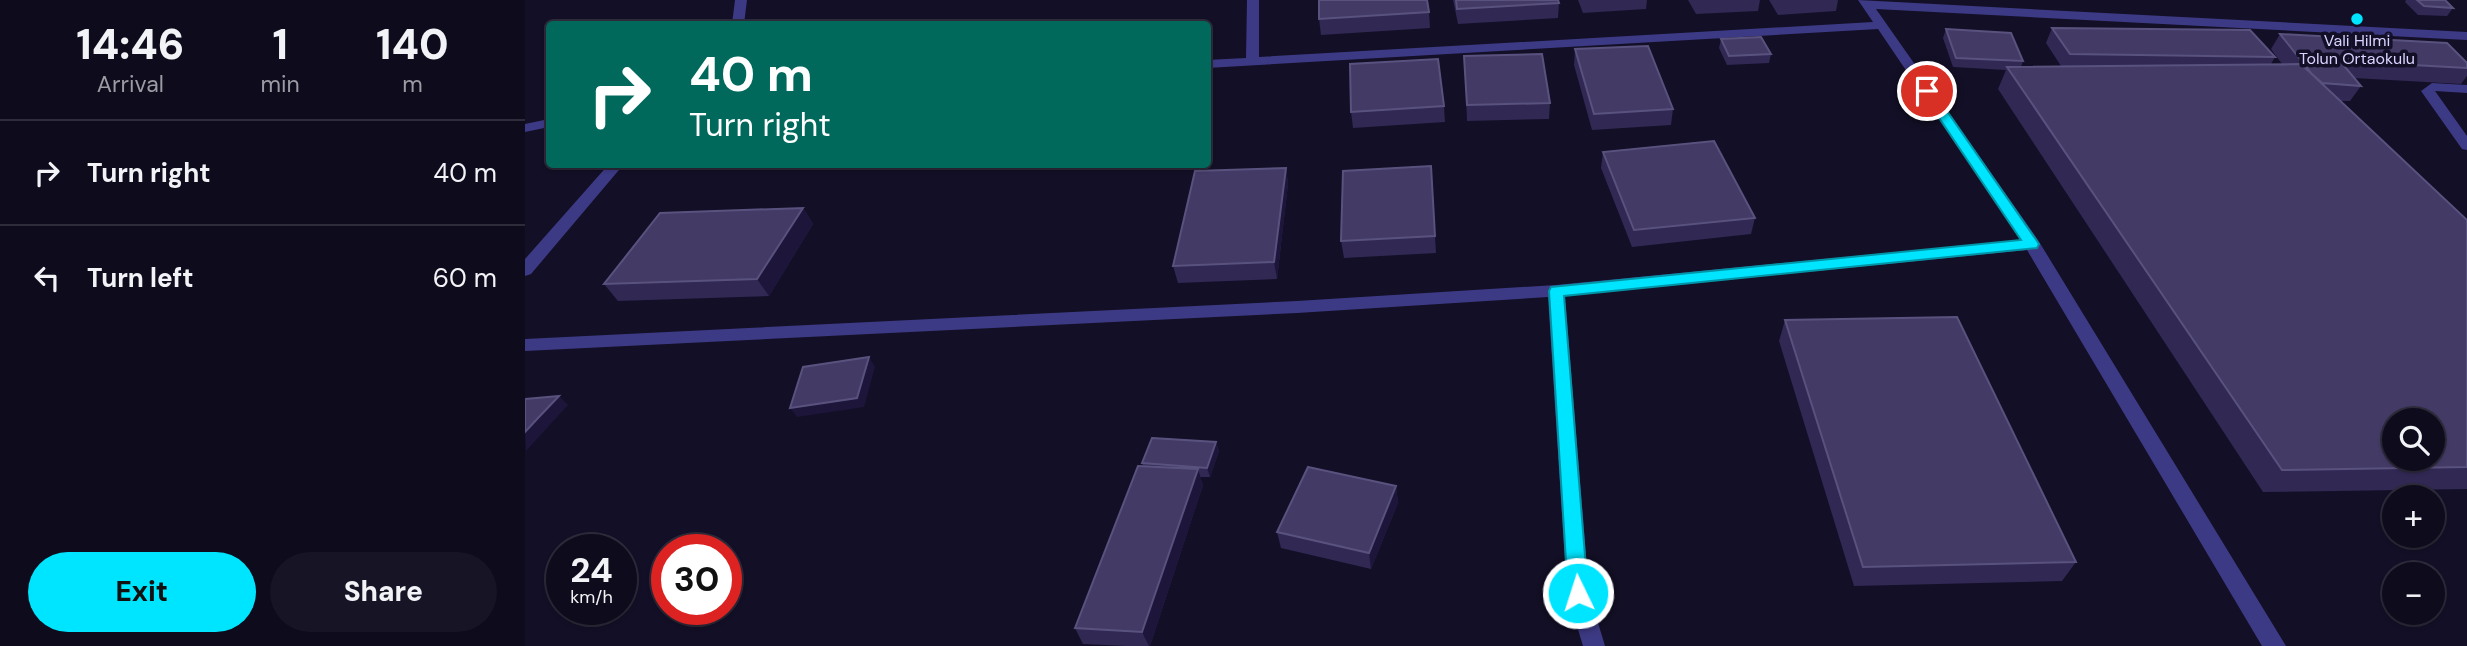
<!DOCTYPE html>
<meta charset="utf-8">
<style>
body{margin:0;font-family:"DM Sans",sans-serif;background:#171425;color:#f1f3f6;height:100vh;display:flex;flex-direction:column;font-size:26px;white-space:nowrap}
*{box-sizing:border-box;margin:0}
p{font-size:23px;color:#9b9ba3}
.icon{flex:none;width:38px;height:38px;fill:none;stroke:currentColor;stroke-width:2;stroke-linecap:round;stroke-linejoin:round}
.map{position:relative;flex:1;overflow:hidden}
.panel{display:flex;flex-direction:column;background:#0e0b1c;width:525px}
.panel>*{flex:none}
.guide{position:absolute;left:21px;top:21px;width:665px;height:147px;border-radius:7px;box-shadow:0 2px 5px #0004,0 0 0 2px #2e2b3b;background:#00695c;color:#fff;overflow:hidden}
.buttons{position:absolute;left:1857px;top:408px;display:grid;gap:14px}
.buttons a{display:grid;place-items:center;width:63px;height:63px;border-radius:50%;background:#0e0b1c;box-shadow:0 2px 5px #0004,0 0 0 2px #2e2b3b;font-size:35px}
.speed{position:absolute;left:21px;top:534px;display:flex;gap:14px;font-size:35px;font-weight:700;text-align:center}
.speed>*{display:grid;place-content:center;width:91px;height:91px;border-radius:50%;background:#0e0b1c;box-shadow:0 2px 5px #0004,0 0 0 2px #2e2b3b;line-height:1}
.speed small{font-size:18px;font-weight:400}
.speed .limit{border:10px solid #d22;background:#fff;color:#111}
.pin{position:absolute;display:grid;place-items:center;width:60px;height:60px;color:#fff;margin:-30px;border:4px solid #fff;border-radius:50%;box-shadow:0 2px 7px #0007}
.me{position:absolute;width:77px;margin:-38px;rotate:356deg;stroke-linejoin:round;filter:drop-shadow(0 0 5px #0008)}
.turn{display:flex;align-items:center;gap:24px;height:147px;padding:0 28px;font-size:32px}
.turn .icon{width:91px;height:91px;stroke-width:2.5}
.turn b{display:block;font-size:49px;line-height:60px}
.eta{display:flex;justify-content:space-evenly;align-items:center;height:119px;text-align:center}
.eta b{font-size:42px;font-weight:800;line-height:49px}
.cta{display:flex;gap:14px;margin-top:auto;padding:14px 28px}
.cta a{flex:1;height:80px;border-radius:42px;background:#00e5ff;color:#111;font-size:28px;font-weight:800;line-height:80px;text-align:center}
.cta a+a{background:#171425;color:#f1f3f6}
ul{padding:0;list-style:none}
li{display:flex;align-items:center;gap:21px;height:105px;padding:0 28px;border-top:2px solid #2e2b3b}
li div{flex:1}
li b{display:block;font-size:26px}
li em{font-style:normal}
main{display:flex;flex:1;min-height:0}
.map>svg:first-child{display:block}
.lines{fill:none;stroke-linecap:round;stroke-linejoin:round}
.minor{fill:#3d3a85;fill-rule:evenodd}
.wall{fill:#312854}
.shaded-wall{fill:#1d163a}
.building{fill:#433a66;stroke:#5a527e;stroke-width:2;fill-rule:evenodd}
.route{fill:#00e5ff;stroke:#0095a6;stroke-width:2}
.poi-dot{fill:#00e5ff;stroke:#130f26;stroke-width:2.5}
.labels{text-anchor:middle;stroke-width:7;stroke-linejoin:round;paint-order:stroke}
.far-poi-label{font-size:16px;fill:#d9d4ff;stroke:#130f26}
</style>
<main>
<section class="panel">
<div class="eta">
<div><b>14:46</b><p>Arrival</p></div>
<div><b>1</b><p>min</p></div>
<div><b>140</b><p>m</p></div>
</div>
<ul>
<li><svg class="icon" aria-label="right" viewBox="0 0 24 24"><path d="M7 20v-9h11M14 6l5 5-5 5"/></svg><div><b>Turn right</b></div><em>40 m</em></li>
<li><svg class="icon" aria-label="left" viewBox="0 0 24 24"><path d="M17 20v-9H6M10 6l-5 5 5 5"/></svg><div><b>Turn left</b></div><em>60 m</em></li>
</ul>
<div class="cta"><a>Exit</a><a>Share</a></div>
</section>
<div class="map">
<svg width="1942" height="646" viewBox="0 0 1942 646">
<rect width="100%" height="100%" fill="#130f26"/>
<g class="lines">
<path class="minor" d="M 210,0 L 222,0 L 219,24 L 207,24 Z
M 722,0 L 734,0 L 734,57 L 1348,22 L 1333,0 L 1942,32 L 1942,40 L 1351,9 L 1513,240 L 1761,646 L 1737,646 L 1502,250 L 1040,296 L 1064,593 L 1080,646 L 1058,646 L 1042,593 L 1023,297 L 772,313 L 0,351 L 0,339 L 772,301 L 1031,285 L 1496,240 L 1353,29 L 682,68 L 682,60 L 721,58 Z
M 1907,83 L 1942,85 L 1942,93 L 1910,91 L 1942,136 L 1942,150 L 1937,149 L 1896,91 Z
M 24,119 L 24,127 L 0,132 L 0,124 Z
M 84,164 L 99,164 L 6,274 L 0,276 L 0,259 Z"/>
</g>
<path class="wall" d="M 928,0 L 1033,0 L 1034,3 L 1033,18 L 933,24 Z
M 1053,0 L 1122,0 L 1121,9 L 1058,13 Z
M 1163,0 L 1235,0 L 1233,11 L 1171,14 Z
M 1244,0 L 1313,0 L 1311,11 L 1253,15 Z
M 1881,0 L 1920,0 L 1928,8 L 1922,16 L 1893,15 L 1880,2 Z
M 904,12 L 905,28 L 796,35 L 794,19 Z
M 1527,28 L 1750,57 L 1746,64 L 1757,64 L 1746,49 L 1755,34 L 1942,68 L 1942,76 L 1936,84 L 1829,78 L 1836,86 L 1825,101 L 1816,101 L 1942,220 L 1942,489 L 1738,492 L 1473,89 L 1481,70 L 1428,67 L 1418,38 L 1421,29 L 1498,61 L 1496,67 L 1536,66 L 1521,43 Z
M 1196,39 L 1246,54 L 1244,63 L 1202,65 L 1194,48 Z
M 1050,49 L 1148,109 L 1146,125 L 1067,130 L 1049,65 Z
M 940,71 L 1025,103 L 1024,119 L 942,121 Z
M 919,106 L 920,122 L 828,128 L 826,112 Z
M 1078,152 L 1230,218 L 1226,234 L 1107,247 L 1076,168 Z
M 202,164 L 306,164 L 205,170 Z
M 906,166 L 911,253 L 819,258 L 816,241 Z
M 761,168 L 763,184 L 752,279 L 653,283 L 648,266 Z
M 278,208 L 288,224 L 244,296 L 93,301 L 79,284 Z
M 1260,320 L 1551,562 L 1537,581 L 1329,586 L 1254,341 Z
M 691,442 L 694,451 L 685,477 L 675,477 L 678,485 L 625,646 L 601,646 L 558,644 L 550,628 L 618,466 L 617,463 Z
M 871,486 L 873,503 L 846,569 L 756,548 L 752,532 Z"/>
<path class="shaded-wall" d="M 684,67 L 688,83 L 682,128 L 682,82 Z
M 761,168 L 763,184 L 752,279 L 749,262 Z
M 278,208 L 288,224 L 244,296 L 232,279 Z
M 344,357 L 350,367 L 339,407 L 272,417 L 265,408 Z
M 34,396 L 43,405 L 1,451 L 0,432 Z
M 691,442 L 694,451 L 685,477 L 682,468 Z
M 673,469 L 678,485 L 625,646 L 624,646 L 617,632 Z
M 871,486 L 873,503 L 846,569 L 844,553 Z"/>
<path class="building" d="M 794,0 L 902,0 L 904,12 L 794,19 Z
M 931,0 L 1033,0 L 1034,3 L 932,9 Z
M 1892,0 L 1920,0 L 1928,8 L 1899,6 Z
M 1527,28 L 1725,30 L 1750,57 L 1545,54 Z
M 1421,29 L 1486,33 L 1498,61 L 1431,58 Z
M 1755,34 L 1922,43 L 1942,63 L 1942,68 L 1815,61 L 1836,86 L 1797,83 L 1787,74 Z
M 1236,37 L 1246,54 L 1204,56 L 1196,39 Z
M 1123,46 L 1148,109 L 1069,114 L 1050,49 Z
M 1017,54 L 1025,103 L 942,105 L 939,56 Z
M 913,59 L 919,106 L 826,112 L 825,64 Z
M 1776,64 L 1942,220 L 1942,467 L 1757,470 L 1482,67 ZM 1869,420 L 1908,420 L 1908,458 L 1869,458 Z
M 1189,141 L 1230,218 L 1109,230 L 1078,152 Z
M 906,166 L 910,236 L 816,241 L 818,171 Z
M 761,168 L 749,262 L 648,266 L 670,171 Z
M 278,208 L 232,279 L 79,284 L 135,213 Z
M 1432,317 L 1551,562 L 1338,567 L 1260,320 Z
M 344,357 L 332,398 L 265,408 L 278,367 Z
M 34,396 L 14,417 L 0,432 L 0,399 Z
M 627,438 L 691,442 L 682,468 L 617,463 Z
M 613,466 L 673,469 L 617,632 L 550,628 Z
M 783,467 L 871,486 L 844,553 L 752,532 Z"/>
<path class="route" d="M 1402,87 L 1406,88 L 1512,241 L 1514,244 L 1512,248 L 1039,296 L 1063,593 L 1060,600 L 1053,602 L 1046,600 L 1043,593 L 1024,291 L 1026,287 L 1496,240 L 1396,91 Z"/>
<circle class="poi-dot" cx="1832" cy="19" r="7"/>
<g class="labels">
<g class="far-poi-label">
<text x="1832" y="46">Vali Hilmi<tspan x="1832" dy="18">Tolun Ortaokulu</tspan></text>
</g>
</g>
</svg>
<div class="buttons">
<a><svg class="icon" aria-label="search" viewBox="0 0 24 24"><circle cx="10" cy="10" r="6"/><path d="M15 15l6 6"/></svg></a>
<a>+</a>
<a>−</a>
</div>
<div class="speed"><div>24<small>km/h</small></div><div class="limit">30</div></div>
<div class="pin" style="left:1402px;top:91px;background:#d93025"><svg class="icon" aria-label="arrive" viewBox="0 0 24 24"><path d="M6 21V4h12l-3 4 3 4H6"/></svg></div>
<svg class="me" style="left:1053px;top:593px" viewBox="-20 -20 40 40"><circle r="17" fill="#00e5ff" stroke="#fff" stroke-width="3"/><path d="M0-11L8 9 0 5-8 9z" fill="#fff"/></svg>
<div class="guide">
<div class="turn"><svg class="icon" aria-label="right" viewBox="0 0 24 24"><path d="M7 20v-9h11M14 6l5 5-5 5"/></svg><div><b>40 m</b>Turn right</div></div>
</div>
</div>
</main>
